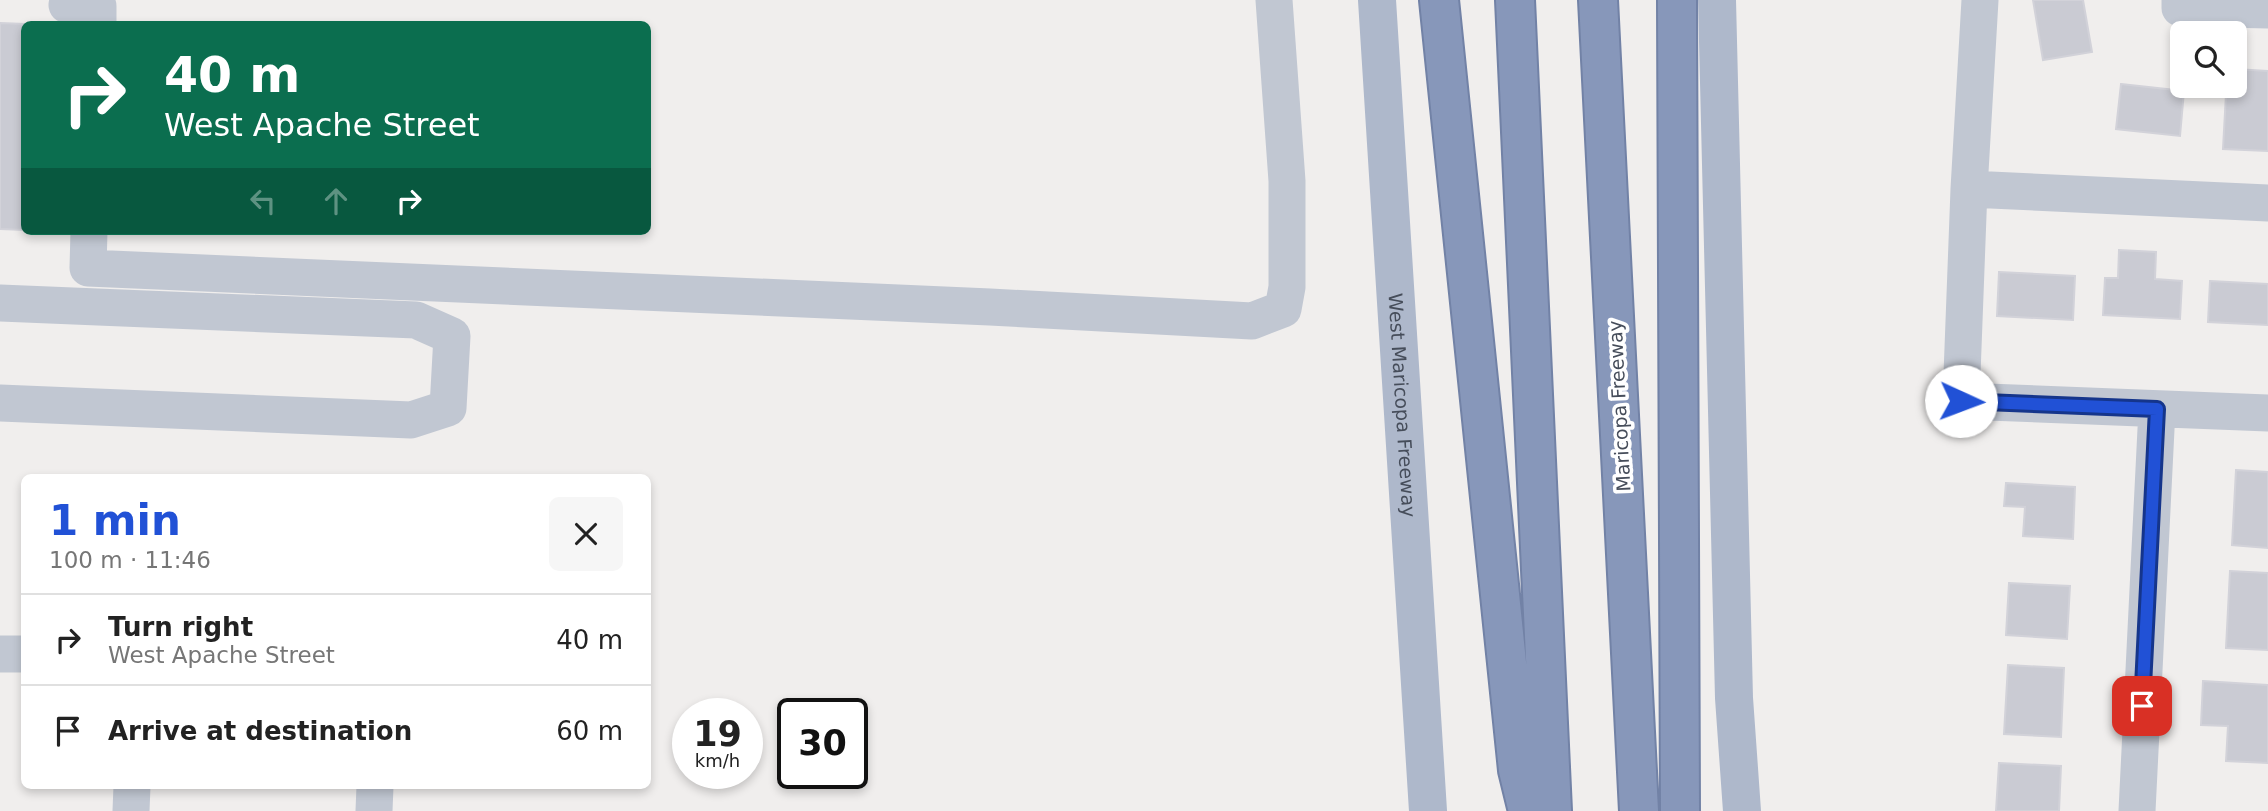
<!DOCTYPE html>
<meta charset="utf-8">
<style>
body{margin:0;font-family:"DejaVu Sans",sans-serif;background:#f6f6f6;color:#222;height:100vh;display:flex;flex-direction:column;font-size:26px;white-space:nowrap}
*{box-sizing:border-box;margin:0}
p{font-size:23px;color:#767676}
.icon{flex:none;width:38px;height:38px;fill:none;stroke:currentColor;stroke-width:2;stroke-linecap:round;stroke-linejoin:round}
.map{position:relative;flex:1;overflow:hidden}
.details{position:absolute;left:21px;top:474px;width:630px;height:315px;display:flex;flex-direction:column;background:#fff;border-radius:10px;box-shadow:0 4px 10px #0003}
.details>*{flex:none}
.guide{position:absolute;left:21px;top:21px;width:630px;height:214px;border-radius:10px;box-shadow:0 4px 10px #0003;background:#0b6e4f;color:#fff;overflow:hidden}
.tools{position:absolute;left:2170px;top:21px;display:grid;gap:14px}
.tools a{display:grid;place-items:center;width:77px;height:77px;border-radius:10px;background:#fff;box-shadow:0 4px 10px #0003;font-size:35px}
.speed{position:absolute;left:672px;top:698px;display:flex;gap:14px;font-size:35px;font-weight:700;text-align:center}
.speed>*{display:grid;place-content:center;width:91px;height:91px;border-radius:50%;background:#fff;box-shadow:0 4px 10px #0003;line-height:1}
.speed small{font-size:18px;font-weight:400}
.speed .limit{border:4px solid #111;border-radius:10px;background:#fff;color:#111}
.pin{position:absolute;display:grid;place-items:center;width:60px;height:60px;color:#fff;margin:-30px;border-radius:14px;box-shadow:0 4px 10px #0006}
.me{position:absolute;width:77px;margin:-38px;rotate:92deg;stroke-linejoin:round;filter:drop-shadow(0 0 5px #0008)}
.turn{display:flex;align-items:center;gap:24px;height:147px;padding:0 28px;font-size:32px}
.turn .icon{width:91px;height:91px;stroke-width:2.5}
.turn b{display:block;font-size:49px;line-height:60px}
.lanes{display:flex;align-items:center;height:66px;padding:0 28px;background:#0003;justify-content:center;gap:35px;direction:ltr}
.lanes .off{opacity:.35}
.round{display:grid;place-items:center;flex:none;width:74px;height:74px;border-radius:10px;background:#f6f6f6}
.summary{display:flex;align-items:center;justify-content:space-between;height:119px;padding:0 28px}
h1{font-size:42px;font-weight:600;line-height:52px;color:#2151d6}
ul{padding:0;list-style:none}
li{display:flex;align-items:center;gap:21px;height:91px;padding:0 28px;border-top:2px solid #e0e0e0}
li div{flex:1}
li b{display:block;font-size:26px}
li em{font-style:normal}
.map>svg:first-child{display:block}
.building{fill:#cacbd3;stroke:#d2d2d9;stroke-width:2}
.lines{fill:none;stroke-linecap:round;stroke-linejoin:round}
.highway-casing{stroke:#7282a6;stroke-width:42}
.minor{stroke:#c1c7d2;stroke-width:37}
.major{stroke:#aeb8cb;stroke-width:38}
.highway{stroke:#8797ba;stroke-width:38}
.route-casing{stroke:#15358b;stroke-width:18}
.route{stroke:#2151d6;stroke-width:12}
.labels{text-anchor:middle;stroke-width:7;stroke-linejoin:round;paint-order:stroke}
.street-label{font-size:19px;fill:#464d5a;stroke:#fff}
</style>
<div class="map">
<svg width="2268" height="811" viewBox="0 0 2268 811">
<rect width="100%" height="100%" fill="#f0eeed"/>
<path class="building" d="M 2033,0 L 2083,0 L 2092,52 L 2043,60 Z
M 0,23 L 26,24 L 24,24 L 24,230 L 0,229 Z
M 2235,69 L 2268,71 L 2268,151 L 2223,149 L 2226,94 L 2234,95 Z
M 2121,84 L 2184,91 L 2180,136 L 2116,129 Z
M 2119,250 L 2156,252 L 2155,279 L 2182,281 L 2180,319 L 2103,315 L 2105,278 L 2118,278 Z
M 1999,272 L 2075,276 L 2073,320 L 1997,316 Z
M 2210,281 L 2268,284 L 2268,325 L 2208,322 Z
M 2236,470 L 2268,472 L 2268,548 L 2232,545 Z
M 2006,483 L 2075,487 L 2073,539 L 2023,536 L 2025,507 L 2004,506 Z
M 2230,571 L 2268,573 L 2268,650 L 2226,648 Z
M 2009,583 L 2070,586 L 2067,639 L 2006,635 Z
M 2008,665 L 2064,668 L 2061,737 L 2004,734 Z
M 2203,681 L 2268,685 L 2268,763 L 2226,761 L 2228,726 L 2201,725 Z
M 1999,763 L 2061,766 L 2059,811 L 1996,811 Z"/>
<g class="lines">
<defs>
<path id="highway" d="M 1439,0 L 1518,770 L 1528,811
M 1515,0 L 1552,811
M 1598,0 L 1639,811
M 1677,0 L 1680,811"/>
</defs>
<use href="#highway" class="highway-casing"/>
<path class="minor" d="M 68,0 L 67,5 L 98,6 L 98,24
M 1980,0 L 1969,189 L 1961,401 L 2268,413
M 2180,0 L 2180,8 L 2268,10
M 1969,189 L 2268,203
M 89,231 L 88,268 L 990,307 L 1252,321 L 1283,309 L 1287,287 L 1287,181 L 1274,0
M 0,303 L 416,320 L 452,336 L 448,408 L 411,420 L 0,403
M 0,654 L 24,654
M 131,811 L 132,786
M 374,811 L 375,786
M 2137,811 L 2157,409"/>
<g class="major">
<path id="s1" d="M 1377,0 L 1428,811"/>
<path d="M 1717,0 L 1734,698 L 1742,811"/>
</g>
<use href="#highway" class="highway"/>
</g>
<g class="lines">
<defs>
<path id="route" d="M 1961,401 L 2157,409 L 2142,706"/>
</defs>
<use href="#route" class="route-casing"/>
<use href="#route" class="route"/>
</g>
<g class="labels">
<g class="street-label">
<text dy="7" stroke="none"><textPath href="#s1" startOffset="406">West Maricopa Freeway</textPath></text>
<text transform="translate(1619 406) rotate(-93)" y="7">Maricopa Freeway</text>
</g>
</g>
</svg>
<div class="tools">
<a><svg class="icon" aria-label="search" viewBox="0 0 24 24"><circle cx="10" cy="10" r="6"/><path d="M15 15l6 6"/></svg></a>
</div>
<div class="speed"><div>19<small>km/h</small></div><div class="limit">30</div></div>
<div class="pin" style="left:2142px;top:706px;background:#d93025"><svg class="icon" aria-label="arrive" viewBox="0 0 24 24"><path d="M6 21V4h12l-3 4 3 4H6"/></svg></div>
<svg class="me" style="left:1961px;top:401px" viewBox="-20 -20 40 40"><circle r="19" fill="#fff"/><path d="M0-13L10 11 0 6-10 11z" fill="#2151d6"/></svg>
<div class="guide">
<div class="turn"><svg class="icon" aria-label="right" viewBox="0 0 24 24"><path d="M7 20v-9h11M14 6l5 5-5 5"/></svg><div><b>40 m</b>West Apache Street</div></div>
<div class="lanes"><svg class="icon off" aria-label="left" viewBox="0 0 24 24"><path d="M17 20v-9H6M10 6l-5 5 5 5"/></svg><svg class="icon off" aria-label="ahead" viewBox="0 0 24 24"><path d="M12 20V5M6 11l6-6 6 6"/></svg><svg class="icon" aria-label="right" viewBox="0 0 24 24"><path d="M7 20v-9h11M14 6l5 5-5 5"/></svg></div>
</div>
<section class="details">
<div class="summary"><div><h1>1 min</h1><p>100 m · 11:46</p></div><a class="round"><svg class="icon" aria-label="close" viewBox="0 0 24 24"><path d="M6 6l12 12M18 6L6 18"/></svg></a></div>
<ul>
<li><svg class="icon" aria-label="right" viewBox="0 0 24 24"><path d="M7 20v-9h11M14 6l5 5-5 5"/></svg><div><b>Turn right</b><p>West Apache Street</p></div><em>40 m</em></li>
<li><svg class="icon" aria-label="arrive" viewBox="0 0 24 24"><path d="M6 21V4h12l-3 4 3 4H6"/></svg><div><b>Arrive at destination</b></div><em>60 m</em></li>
</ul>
</section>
</div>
